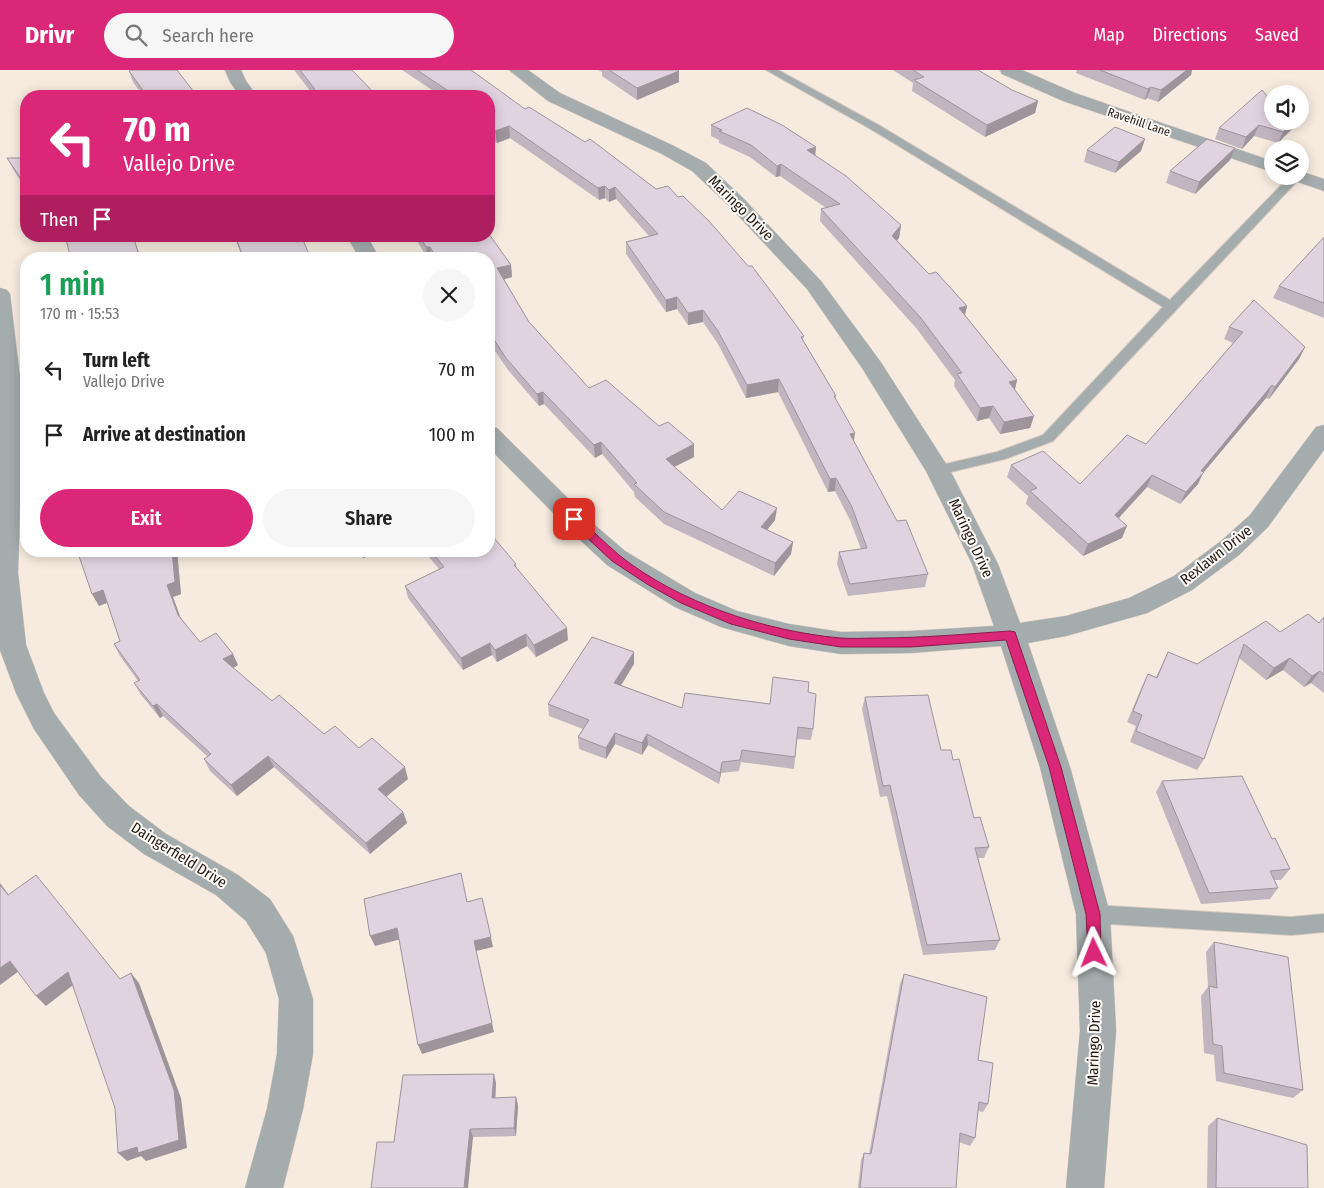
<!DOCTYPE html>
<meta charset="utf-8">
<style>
body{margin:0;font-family:"Fira Sans Condensed",sans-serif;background:#f6f6f6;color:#222;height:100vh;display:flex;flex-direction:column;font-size:19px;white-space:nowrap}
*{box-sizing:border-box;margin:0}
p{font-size:16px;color:#767676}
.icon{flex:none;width:28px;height:28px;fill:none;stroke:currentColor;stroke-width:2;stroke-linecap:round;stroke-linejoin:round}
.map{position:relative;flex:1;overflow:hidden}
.drawer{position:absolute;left:20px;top:182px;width:475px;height:305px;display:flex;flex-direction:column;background:#fff;border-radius:20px;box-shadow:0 2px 12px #0003}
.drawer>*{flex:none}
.hud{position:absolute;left:20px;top:20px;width:475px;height:152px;border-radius:20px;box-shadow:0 2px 12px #0003;background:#db2777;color:#fff;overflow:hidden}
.tools{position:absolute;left:1264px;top:15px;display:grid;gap:10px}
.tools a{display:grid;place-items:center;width:45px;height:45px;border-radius:50%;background:#fff;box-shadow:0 2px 12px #0003;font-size:25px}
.pin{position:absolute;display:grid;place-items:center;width:42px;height:42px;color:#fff;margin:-21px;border-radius:10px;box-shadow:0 2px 8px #0006}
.me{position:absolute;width:55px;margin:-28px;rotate:358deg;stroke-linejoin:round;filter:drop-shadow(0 0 4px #0008)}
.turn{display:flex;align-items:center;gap:18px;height:105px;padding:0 20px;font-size:22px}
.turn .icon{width:65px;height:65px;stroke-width:2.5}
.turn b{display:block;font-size:35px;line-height:42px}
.then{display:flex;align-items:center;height:48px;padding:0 20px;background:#0003;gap:10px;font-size:19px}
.round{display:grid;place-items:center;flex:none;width:52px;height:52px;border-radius:26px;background:#f6f6f6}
.overview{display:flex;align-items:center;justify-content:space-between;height:85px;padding:0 20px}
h1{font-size:30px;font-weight:600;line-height:38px;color:#1e9e55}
.button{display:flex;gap:10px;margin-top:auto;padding:10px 20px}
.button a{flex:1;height:58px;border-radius:30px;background:#db2777;color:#fff;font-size:20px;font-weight:600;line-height:58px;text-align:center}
.button a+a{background:#f6f6f6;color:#222}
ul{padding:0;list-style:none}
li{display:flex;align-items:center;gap:15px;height:65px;padding:0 20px}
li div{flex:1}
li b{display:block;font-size:19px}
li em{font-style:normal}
header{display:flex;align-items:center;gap:30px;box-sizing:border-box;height:70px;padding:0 25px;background:#db2777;color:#fff}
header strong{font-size:24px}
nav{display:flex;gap:28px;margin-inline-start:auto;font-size:18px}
.search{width:350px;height:45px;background:#f6f6f6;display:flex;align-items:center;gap:12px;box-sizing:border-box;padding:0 18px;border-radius:28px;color:#767676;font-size:19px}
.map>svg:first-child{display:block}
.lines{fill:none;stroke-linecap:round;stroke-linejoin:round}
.service-casing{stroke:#d4c9bf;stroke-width:2}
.minor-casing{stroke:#d4c9bf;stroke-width:1}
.service{fill:#a4acad;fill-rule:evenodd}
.minor{fill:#a4acad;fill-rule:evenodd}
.wall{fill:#c1b5c0}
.shaded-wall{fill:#9d949c}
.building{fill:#e0d3df;stroke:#9d949c}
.route{fill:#db2777;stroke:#8e194d}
.labels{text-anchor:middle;stroke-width:4;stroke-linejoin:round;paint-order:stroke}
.far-street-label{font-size:12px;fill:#1d1915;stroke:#fffaf5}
.street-label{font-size:15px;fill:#1d1915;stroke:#fffaf5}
</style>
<header>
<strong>Drivr</strong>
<div class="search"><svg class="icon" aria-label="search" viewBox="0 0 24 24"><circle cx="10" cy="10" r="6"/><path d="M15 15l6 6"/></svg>Search here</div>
<nav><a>Map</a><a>Directions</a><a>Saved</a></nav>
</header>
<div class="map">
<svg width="1324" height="1118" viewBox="0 0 1324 1118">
<rect width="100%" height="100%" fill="#f7ebdf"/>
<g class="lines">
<defs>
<path id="service" d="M 766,0 L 778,0 L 882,57 L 1170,230 L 1290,106 L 1300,106 L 1300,104 L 1302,106 L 1053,371 L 1005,389 L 938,405 L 933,403 L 931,400 L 933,397 L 997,382 L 1043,365 L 1163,237 L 874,61 Z
M 1093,835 L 1291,847 L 1324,844 L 1324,862 L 1291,865 L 1093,853 L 1086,850 L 1083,844 L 1086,838 Z"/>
<path id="minor" d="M 225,0 L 241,0 L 246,11 L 257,26 L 240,26 L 230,12 Z
M 509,0 L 528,0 L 560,23 L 674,76 L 706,93 L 743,128 L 821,211 L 880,291 L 950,400 L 998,494 L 1020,553 L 1066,546 L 1129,528 L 1174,506 L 1221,471 L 1250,445 L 1316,357 L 1324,355 L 1324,380 L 1268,457 L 1239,485 L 1192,520 L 1147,543 L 1066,566 L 1028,573 L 1070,697 L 1110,844 L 1116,961 L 1104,1118 L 1066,1118 L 1080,961 L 1076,844 L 1040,697 L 1001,576 L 911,583 L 841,584 L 789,576 L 721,557 L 675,537 L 607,495 L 579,469 L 489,378 L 489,356 L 497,358 L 597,457 L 625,481 L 695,523 L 737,541 L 789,554 L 841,562 L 911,561 L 994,556 L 972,494 L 926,401 L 862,298 L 807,219 L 729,136 L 692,101 L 662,84 L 548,31 Z
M 1000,0 L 1022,0 L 1075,23 L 1272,91 L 1272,102 L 1063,31 L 1002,4 Z
M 1300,101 L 1324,109 L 1324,121 L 1292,110 L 1290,106 L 1300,106 Z
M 347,166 L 367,166 L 380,189 L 360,189 Z
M 0,218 L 7,220 L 10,224 L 23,333 L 18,503 L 26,575 L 44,623 L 54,643 L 101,707 L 129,736 L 166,764 L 238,805 L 270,829 L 293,866 L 313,929 L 313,984 L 303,1039 L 283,1118 L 245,1118 L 267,1039 L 277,984 L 279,929 L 266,883 L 246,851 L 216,825 L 144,784 L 107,756 L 79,725 L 34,659 L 16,623 L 0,580 Z"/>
</defs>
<use href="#service" class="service-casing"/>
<use href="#minor" class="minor-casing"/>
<use href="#service" class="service"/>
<use href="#minor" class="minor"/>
</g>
<path class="wall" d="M 294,0 L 352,0 L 377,26 L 314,26 Z
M 402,0 L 471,0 L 804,266 L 803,270 L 836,326 L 835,329 L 855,363 L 853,371 L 897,451 L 928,504 L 925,517 L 848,526 L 837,494 L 839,482 L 861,479 L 850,450 L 835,421 L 828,422 L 778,322 L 746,328 L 718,274 L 703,252 L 688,255 L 677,239 L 666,242 L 626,184 L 626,172 L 649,166 L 616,129 L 609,132 L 605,128 L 599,130 L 510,68 L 497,73 L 489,67 L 489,26 L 441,26 Z
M 598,0 L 678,0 L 679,12 L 637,30 L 602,6 L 602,2 Z
M 893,0 L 978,0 L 1012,20 L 1038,31 L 1035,43 L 985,67 L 912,21 L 913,13 Z
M 1077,0 L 1192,0 L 1191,5 L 1158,32 L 1147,28 L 1145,30 L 1076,3 Z
M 129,1 L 197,26 L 143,26 L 133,12 Z
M 1272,31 L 1299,53 L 1278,73 L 1254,66 L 1242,79 L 1215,69 L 1219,58 Z
M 711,55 L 815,86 L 901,155 L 899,168 L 897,170 L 929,204 L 967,236 L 965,246 L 1017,310 L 1015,320 L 1034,346 L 1030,358 L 1000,364 L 989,348 L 977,351 L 954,316 L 955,310 L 917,259 L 820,151 L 821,139 L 826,138 L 780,106 L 776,107 L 750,87 L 719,73 L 719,70 L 711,66 Z
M 1145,69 L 1141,81 L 1115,103 L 1084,92 L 1087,80 Z
M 7,88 L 26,88 L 26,120 L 13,99 Z
M 1230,90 L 1195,124 L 1166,113 L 1170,101 Z
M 234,166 L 294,166 L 297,172 L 311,189 L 243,189 Z
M 414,166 L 489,166 L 511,195 L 512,207 L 504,209 L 529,252 L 589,318 L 694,387 L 674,397 L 722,440 L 775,450 L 767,460 L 793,472 L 791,484 L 774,506 L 664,454 L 635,427 L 634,422 L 602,384 L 595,388 L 544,334 L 539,336 L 508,300 L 489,272 L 489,189 L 428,189 Z
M 1324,167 L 1324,248 L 1273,228 L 1279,216 Z
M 1229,257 L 1305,277 L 1299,289 L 1269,329 L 1266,328 L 1203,403 L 1198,414 L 1180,434 L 1147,417 L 1119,448 L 1122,468 L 1083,486 L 1026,434 L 1028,426 L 1007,407 L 1011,395 L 1080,414 L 1146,374 L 1233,273 L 1224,269 Z
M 79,481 L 177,481 L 181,524 L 173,527 L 180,547 L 200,572 L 238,595 L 233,598 L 272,631 L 324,664 L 359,678 L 408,709 L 386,726 L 403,742 L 407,753 L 370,784 L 274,697 L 237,726 L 210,701 L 204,689 L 208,687 L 163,646 L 160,648 L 141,625 L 134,613 L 138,611 L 120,586 L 114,574 L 120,571 L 107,533 L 99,536 Z
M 358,481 L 379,481 L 363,488 Z
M 424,481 L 489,481 L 516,494 L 517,499 L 568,570 L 536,587 L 527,576 L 497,592 L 492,585 L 463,600 L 408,528 L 405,516 L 439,499 Z
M 1324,547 L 1324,623 L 1311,613 L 1304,617 L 1283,600 L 1266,610 L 1239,588 L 1204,689 L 1197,700 L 1130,672 L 1136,656 L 1127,652 L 1142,616 L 1148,604 L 1156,607 L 1168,582 L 1197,594 L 1266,551 L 1280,562 L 1319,553 Z
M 634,594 L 621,615 L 682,638 L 770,634 L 808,622 L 813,659 L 811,670 L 797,669 L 794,699 L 741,692 L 739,701 L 721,703 L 719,714 L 648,675 L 642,685 L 615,674 L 606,689 L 579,679 L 578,667 L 583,659 L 549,646 L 548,634 Z
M 865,627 L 953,690 L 974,748 L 989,777 L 984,788 L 978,788 L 1000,870 L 995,880 L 923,885 L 887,726 L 880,727 L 862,639 Z
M 1162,711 L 1272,769 L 1290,799 L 1281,810 L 1275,810 L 1278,818 L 1270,829 L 1201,834 L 1156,722 Z
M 1214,872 L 1303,1020 L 1293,1028 L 1216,1011 L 1214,985 L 1204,983 L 1201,926 L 1208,917 L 1206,882 Z
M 904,904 L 978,990 L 988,1034 L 983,1042 L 978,1041 L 975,1068 L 970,1076 L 959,1072 L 956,1118 L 858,1118 L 861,1090 L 864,1083 L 869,1084 L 900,914 Z
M 496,1013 L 495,1028 L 516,1027 L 518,1036 L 516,1066 L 473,1067 L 394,1072 Z
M 1217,1048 L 1308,1118 L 1207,1118 L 1208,1056 Z"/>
<path class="shaded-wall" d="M 1187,0 L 1192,0 L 1191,5 L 1158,32 L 1161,20 Z
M 679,1 L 679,12 L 637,30 L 637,18 Z
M 1151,17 L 1147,28 L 1145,30 L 1148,19 Z
M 1038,31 L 1035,43 L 985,67 L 987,55 Z
M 1293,51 L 1299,51 L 1278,73 L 1283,62 Z
M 1259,55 L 1254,66 L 1242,79 L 1246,67 Z
M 509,56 L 510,68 L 497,73 L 495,61 Z
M 1145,69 L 1141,81 L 1115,103 L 1119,92 Z
M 816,77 L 815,89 L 807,80 Z
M 1235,78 L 1230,90 L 1195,124 L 1199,112 Z
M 781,94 L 780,106 L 776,107 L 777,96 Z
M 605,116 L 605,128 L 599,130 L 598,118 Z
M 615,117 L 616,129 L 609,132 L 609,120 Z
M 901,155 L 899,168 L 890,178 L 892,166 Z
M 58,166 L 67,166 L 68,169 L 61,172 Z
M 133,166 L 141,189 L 120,189 L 119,187 Z
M 426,177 L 430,177 L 432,189 L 428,189 Z
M 511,195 L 512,207 L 499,211 L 497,198 Z
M 677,227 L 677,239 L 666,242 L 666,230 Z
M 967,236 L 964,248 L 959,238 Z
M 703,240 L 703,252 L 688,255 L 688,243 Z
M 1305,277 L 1299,289 L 1269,329 L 1275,317 Z
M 779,309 L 778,322 L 746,328 L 747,315 Z
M 1017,310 L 1014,322 L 1009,312 Z
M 1272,315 L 1266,328 L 1203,403 L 1198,414 L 1180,434 L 1186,422 L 1201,401 Z
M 543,322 L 544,334 L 539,336 L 537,324 Z
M 993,336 L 989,348 L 977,351 L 980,338 Z
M 1034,346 L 1030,358 L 1000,364 L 1004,352 Z
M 855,363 L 853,376 L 850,364 Z
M 601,372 L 602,384 L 595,388 L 594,375 Z
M 694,374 L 694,387 L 666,401 L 666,389 Z
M 1152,405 L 1147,417 L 1110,457 L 1115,445 Z
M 836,408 L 835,421 L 828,422 L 830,409 Z
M 777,438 L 775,450 L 759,470 L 761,457 Z
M 1127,456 L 1122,468 L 1083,486 L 1088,474 Z
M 793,472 L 791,484 L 774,506 L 775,493 Z
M 172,481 L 177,481 L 181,524 L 173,527 L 184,557 L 178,545 L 167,515 Z
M 361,481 L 379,481 L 363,488 Z
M 103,520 L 109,532 L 99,536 L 92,524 Z
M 567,558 L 568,570 L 536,587 L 534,575 Z
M 526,564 L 527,576 L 497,592 L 495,580 Z
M 490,573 L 492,585 L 463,600 L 461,588 Z
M 634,582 L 634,594 L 615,625 L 614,613 Z
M 233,584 L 238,595 L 228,601 L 223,589 Z
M 1290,588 L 1283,600 L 1266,610 L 1274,598 Z
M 1320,601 L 1311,613 L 1304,617 L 1312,606 Z
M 157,634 L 163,646 L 160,648 L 153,636 Z
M 615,663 L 615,674 L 606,689 L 606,678 Z
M 647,664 L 648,675 L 642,685 L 642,673 Z
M 268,686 L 274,697 L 237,726 L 231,715 Z
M 722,692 L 721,703 L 719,714 L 720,703 Z
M 405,697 L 408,709 L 382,730 L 378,719 Z
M 403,742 L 407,753 L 370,784 L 366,773 Z
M 0,813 L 17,836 L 8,825 L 0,815 Z
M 482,828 L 493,877 L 476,881 L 494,962 L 422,984 L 418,975 L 474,871 Z
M 397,858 L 401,869 L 375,876 L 370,866 Z
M 10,891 L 19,901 L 0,915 L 0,898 Z
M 68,902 L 77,912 L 46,936 L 36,926 Z
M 131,903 L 139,913 L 181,1028 L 187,1078 L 146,1091 L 141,1086 L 127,1091 L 118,1083 L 137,1077 Z
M 494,1004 L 496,1013 L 495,1036 L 492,1028 Z
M 516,1027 L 518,1036 L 516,1066 L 514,1058 Z
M 470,1059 L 473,1067 L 468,1118 L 464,1118 Z"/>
<path class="building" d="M 131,0 L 177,0 L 197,26 L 147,26 L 129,1 Z
M 300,0 L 352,0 L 377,26 L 320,26 Z
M 417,0 L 471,0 L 525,39 L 529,37 L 585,72 L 590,69 L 656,119 L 668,116 L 678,127 L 683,126 L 709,151 L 748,196 L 752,196 L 804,266 L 801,267 L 836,326 L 834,326 L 855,363 L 850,364 L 897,451 L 906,450 L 928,504 L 850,514 L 839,482 L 867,478 L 852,437 L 836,408 L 830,409 L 779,309 L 747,315 L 718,261 L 703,240 L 688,243 L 677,227 L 666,230 L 626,172 L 658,164 L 615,117 L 609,120 L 605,116 L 598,118 L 509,56 L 495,61 L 489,56 L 489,26 L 456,26 Z
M 609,0 L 678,0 L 679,1 L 637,18 Z
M 913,0 L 978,0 L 1012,20 L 1038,31 L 987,55 L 914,10 L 924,7 Z
M 1100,0 L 1187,0 L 1161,20 L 1151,17 L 1148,19 Z
M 1262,20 L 1272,32 L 1272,51 L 1293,51 L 1283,62 L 1259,55 L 1246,67 L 1219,58 Z
M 747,38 L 782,55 L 816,77 L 807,80 L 846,106 L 901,155 L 892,166 L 929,204 L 936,202 L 967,236 L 959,238 L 1017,310 L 1009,312 L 1034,346 L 1004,352 L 993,336 L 980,338 L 957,304 L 962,303 L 920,247 L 821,139 L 840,134 L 781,94 L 777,96 L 751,75 L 719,61 L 722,60 L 711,55 Z
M 1115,57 L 1145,69 L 1119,92 L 1087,80 Z
M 1207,69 L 1235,78 L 1199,112 L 1170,101 Z
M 7,88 L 26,88 L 26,116 Z
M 489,164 L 511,195 L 497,198 L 529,252 L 589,318 L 606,310 L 659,356 L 668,352 L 694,374 L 666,389 L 722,440 L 739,421 L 777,438 L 761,457 L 793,472 L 775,493 L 664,442 L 634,414 L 637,413 L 601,372 L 594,375 L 543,322 L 537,324 L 506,288 L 489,262 L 489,189 L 437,189 L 430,177 L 426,177 L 420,166 L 489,166 Z
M 65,166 L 133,166 L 138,182 L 119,187 L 120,189 L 71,189 Z
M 235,166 L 294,166 L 297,172 L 303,170 L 311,189 L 252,189 L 252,187 L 244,189 Z
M 1324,167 L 1324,233 L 1279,216 Z
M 1254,230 L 1305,277 L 1275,317 L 1272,315 L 1201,401 L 1204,402 L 1186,422 L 1152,405 L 1115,445 L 1127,456 L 1088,474 L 1030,421 L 1037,418 L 1011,395 L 1043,381 L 1080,414 L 1127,365 L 1146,374 L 1243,262 L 1229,257 Z
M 489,462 L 516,494 L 514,495 L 567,558 L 534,575 L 526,564 L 495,580 L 490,573 L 461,588 L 405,516 L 444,497 L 431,481 L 489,481 Z
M 79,481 L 172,481 L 175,512 L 167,515 L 178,545 L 200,572 L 216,563 L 233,584 L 223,589 L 272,631 L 279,625 L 324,664 L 335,656 L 359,678 L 372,668 L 405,697 L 378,719 L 403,742 L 366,773 L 268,686 L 231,715 L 204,689 L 211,684 L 157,634 L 153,636 L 134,613 L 140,610 L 114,574 L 120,571 L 103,520 L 92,524 L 79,486 Z
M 1308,544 L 1319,553 L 1324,547 L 1324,605 L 1320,601 L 1312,606 L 1290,588 L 1274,598 L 1244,574 L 1204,689 L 1136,661 L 1142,645 L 1133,641 L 1148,604 L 1157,608 L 1168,582 L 1197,594 L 1266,551 L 1280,562 Z
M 592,567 L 634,582 L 614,613 L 682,638 L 685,623 L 770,634 L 773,607 L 809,612 L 808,622 L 816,624 L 813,659 L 798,657 L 795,687 L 742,680 L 740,690 L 722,692 L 720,703 L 647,664 L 642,673 L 615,663 L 606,678 L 578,667 L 589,650 L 548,634 Z
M 928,625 L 941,680 L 951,680 L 953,690 L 959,689 L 974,748 L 980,747 L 989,777 L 975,778 L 1000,870 L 927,875 L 890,715 L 883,716 L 865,627 Z
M 1242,706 L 1272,769 L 1275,768 L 1290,799 L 1270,801 L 1278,818 L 1209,823 L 1162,711 Z
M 461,803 L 467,832 L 482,828 L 491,867 L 474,871 L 492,953 L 418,975 L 397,858 L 370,866 L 364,829 Z
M 36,805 L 120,909 L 131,903 L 174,1020 L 179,1070 L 138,1083 L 137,1077 L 118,1083 L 115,1038 L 68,902 L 36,926 L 10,891 L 0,898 L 0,815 L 8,825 Z
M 1214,872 L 1288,887 L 1303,1020 L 1224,1003 L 1222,976 L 1213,974 L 1209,916 L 1217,918 Z
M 904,904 L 987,927 L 978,990 L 993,993 L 988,1034 L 979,1032 L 975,1068 L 960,1063 L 956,1118 L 860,1118 L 864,1083 L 871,1084 Z
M 494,1004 L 492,1028 L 516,1027 L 514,1058 L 470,1059 L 464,1118 L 371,1118 L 377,1072 L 394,1072 L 403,1005 Z
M 1217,1048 L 1307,1075 L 1308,1118 L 1216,1118 Z"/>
<path class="route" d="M 574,446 L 577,447 C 591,459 605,473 619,485 C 679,533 765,561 840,568 C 853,569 866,568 878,568 C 922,568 966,564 1010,561 L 1015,562 L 1061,697 L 1100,844 L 1101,883 L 1099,888 L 1094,890 L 1090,888 L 1088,883 L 1086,844 L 1049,697 L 1006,570 L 911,577 L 841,577 L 789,569 L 731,554 L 681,533 L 647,514 L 612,491 L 570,452 L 568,449 Z"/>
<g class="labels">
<g class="far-street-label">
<text transform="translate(1139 52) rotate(19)" y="4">Ravehill Lane</text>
</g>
<g class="street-label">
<text transform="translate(741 138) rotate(45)" y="5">Maringo Drive</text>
<text transform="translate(971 468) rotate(65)" y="5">Maringo Drive</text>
<text transform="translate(1216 485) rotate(-38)" y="5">Rexlawn Drive</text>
<text transform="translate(179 785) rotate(32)" y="5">Daingerfield Drive</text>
<text transform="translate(1094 973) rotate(-88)" y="5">Maringo Drive</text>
</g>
</g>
</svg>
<div class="tools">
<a><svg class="icon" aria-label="sound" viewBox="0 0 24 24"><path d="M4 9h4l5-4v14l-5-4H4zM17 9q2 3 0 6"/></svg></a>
<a><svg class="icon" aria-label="layers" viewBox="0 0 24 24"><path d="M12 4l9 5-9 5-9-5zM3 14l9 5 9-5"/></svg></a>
</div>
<div class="pin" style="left:574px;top:449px;background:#d93025"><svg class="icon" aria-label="arrive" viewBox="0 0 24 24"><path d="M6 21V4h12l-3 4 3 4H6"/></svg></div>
<svg class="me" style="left:1094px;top:883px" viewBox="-20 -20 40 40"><path d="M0-17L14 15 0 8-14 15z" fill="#db2777" stroke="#fff" stroke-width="4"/></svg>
<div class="hud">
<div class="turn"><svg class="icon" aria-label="left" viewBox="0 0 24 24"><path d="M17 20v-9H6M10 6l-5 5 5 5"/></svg><div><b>70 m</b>Vallejo Drive</div></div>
<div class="then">Then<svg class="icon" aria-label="arrive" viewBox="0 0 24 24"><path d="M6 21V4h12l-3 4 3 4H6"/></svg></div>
</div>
<section class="drawer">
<div class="overview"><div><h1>1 min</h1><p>170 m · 15:53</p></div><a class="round"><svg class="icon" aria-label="close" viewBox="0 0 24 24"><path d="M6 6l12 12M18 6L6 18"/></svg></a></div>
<ul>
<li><svg class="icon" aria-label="left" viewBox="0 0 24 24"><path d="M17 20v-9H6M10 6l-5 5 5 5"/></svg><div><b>Turn left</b><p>Vallejo Drive</p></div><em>70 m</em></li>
<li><svg class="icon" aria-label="arrive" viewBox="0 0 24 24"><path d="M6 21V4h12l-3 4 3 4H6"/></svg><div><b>Arrive at destination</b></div><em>100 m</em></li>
</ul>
<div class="button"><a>Exit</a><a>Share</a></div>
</section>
</div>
